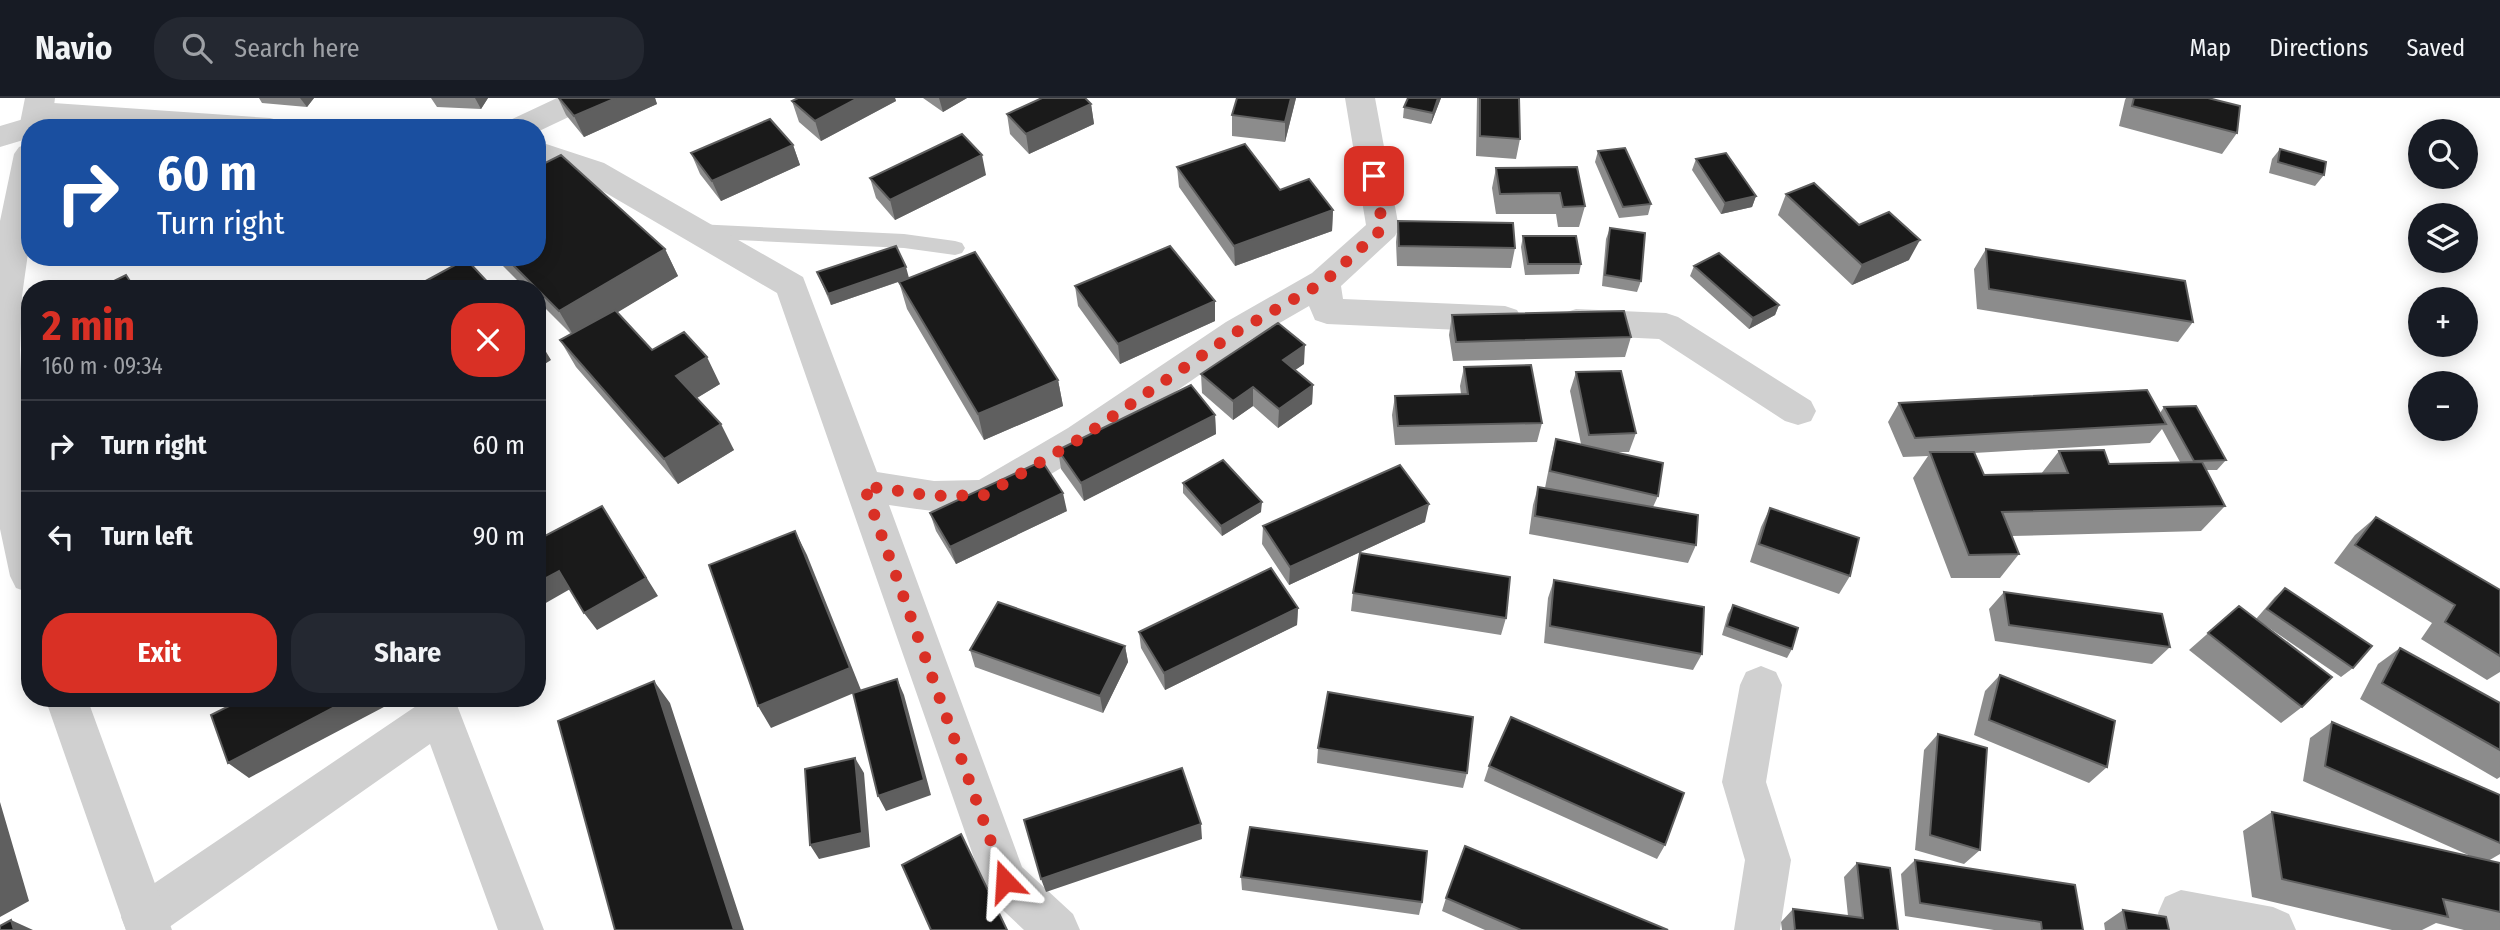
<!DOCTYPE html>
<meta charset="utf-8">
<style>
body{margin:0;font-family:"Fira Sans Condensed",sans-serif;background:#242831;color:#f1f3f6;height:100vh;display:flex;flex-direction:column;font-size:26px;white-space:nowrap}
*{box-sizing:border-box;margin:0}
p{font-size:23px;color:#9ea1a6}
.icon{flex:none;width:38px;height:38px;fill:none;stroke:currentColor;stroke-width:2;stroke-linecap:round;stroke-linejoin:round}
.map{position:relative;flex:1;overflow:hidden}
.details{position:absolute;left:21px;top:182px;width:525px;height:427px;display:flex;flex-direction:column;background:#171b24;border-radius:28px;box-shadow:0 4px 18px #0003}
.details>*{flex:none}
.banner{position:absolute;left:21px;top:21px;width:525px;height:147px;border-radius:28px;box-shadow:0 4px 18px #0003;background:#1a4fa0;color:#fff;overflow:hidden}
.tools{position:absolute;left:2408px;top:21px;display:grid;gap:14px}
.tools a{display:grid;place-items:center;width:70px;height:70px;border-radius:50%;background:#171b24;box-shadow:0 4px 18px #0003;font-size:35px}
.pin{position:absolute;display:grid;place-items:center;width:60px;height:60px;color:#fff;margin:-30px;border-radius:14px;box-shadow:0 4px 10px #0006}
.me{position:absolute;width:77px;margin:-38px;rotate:340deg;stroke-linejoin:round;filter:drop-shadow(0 0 5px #0008)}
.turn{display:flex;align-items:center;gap:24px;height:147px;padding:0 21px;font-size:32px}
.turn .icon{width:91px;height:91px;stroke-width:2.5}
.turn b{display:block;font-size:49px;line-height:60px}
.round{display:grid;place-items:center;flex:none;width:74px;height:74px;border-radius:28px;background:#242831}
.headline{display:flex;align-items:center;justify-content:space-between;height:119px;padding:0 21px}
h1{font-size:42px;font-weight:700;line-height:52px;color:#d93025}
.primary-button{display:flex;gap:14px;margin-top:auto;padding:14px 21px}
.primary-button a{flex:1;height:80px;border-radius:28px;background:#d93025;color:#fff;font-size:28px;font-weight:700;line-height:80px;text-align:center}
.primary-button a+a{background:#242831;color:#f1f3f6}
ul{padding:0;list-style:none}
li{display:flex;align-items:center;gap:21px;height:91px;padding:0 21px;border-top:2px solid #363941}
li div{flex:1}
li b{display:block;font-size:26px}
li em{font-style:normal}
header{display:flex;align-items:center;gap:42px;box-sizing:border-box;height:98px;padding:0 35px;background:#171b24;border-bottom:2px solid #363941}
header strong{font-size:33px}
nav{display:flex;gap:38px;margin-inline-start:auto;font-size:24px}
.search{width:490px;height:63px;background:#242831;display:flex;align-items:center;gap:18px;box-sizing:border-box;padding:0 24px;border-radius:28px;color:#9ea1a6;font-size:26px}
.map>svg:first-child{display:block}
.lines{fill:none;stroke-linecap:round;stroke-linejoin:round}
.service{fill:#d0d0d0;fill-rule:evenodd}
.minor{fill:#d0d0d0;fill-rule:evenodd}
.tertiary{fill:#d0d0d0;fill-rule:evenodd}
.wall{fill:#8c8c8c;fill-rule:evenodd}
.shaded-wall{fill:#5f5f5f}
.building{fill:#1a1a1a;stroke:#5f5f5f;stroke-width:2}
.route{stroke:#d93025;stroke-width:12;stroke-dasharray:0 21.6}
</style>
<header>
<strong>Navio</strong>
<div class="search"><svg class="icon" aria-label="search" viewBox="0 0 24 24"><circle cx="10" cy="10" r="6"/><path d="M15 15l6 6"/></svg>Search here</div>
<nav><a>Map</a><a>Directions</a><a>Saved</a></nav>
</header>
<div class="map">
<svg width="2500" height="832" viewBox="0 0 2500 832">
<rect width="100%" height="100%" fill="#fff"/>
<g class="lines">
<path class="service" d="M 696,126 L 904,136 L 955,143 L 962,145 L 965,150 L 962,155 L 955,157 L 904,150 L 696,140 L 689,138 L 686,133 L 689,128 Z"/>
<path class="minor" d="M 557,0 L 598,0 L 594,7 L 537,34 L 537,30 L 504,30 L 508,23 Z
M 1345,0 L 1375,0 L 1399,130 L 1395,138 L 1341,188 L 1343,201 L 1505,208 L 1517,212 L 1522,221 L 1517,230 L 1505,234 L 1327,226 L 1315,222 L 1309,208 L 1250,242 L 1094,350 L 998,408 C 964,420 924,412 889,407 L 1022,769 L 1073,816 L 1080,832 L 1024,832 L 989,799 L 982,783 L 777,195 L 582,81 L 537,65 L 537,43 L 604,65 L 803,179 L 877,374 L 934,383 L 979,382 L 1068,330 L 1226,224 L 1312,175 L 1366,127 Z
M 39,4 L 270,20 L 281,23 L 285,30 L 120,30 L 48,25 L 49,30 L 30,30 L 30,40 L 0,49 L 0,28 L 27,20 L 24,14 L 28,7 Z
M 1576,211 L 1666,215 L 1678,219 L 1811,303 L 1816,313 L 1811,323 L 1798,327 L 1785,323 L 1659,241 L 1576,237 L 1564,233 L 1559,224 L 1564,215 Z
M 1761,568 L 1776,574 L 1782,587 L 1766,684 L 1791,762 L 1780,832 L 1734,832 L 1745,762 L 1722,684 L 1740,587 L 1746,574 Z
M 428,600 L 455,602 L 544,832 L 498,832 L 430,646 L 165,832 L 126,832 L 121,819 L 128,803 Z
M 2181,792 L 2273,809 L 2289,816 L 2296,832 L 2162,832 L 2158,815 L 2165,799 Z"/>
<path class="tertiary" d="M 25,0 L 55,0 L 51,30 L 30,30 L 30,39 L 24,37 L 19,30 Z
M 30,45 L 30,141 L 22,198 L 20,252 L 23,317 L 30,381 L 30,495 L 16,490 L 10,478 L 0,431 L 0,123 L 14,56 L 19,49 Z
M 45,600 L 87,600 L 172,832 L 126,832 Z"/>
</g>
<path class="wall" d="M 259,0 L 314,0 L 307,9 L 262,5 Z
M 431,0 L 488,0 L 481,11 L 437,9 Z
M 558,0 L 655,0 L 657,6 L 584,39 L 566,17 Z
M 798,0 L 895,0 L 896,3 L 821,43 L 799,24 L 792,3 Z
M 923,0 L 967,0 L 943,14 Z
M 1296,0 L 1285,44 L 1232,38 L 1232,17 Z
M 1441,0 L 1431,26 L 1403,20 L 1404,9 Z
M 1477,0 L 1519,0 L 1520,41 L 1516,61 L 1476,58 Z
M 2126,0 L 2208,0 L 2237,35 L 2222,56 L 2119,28 L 2125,2 Z
M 1091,6 L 1094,26 L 1029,56 L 1010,36 L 1007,16 Z
M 793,47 L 800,67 L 721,103 L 700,76 L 691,55 Z
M 2280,51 L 2324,77 L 2315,88 L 2269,75 L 2272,61 Z
M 1598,53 L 1651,106 L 1648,117 L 1619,120 L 1595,64 Z
M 1696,61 L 1756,98 L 1752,109 L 1721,116 L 1692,72 Z
M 1177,69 L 1280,92 L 1333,112 L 1332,133 L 1235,168 L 1179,89 Z
M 1577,69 L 1585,108 L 1579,129 L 1558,129 L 1556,116 L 1496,116 L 1492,90 L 1496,70 Z
M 986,77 L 895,122 L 876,100 L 870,80 Z
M 1786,96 L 1859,127 L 1909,162 L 1852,187 L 1778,117 Z
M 1398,123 L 1515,150 L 1511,170 L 1397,168 L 1396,144 Z
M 1610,130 L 1641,183 L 1637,194 L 1602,188 L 1606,141 Z
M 1523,138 L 1581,166 L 1579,176 L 1525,177 L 1521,149 Z
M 665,151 L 678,178 L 617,214 L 652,252 L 720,286 L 697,300 L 734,352 L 678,386 L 576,269 L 560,242 L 571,236 L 537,202 L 537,191 L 526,191 L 494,159 L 537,159 Z
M 1986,151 L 2193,224 L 2178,244 L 1977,211 L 1974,171 Z
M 1694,168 L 1779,207 L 1775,217 L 1749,231 L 1690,178 Z
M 817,174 L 909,180 L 1058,282 L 1063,308 L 984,342 L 907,211 L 899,184 L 907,181 L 831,207 Z
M 1075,188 L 1215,223 L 1120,266 L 1078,208 Z
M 1452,217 L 1631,239 L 1625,259 L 1453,263 L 1449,237 Z
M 1304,266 L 1295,272 L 1313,287 L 1312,306 L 1278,330 L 1253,308 L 1233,322 L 1202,295 L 1201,276 Z
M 1464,269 L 1542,325 L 1537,344 L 1395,347 L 1392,317 L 1395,298 L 1461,296 L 1460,288 Z
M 1576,274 L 1636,335 L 1629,354 L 1617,354 L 1658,398 L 1653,409 L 1696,447 L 1688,465 L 1529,436 L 1533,407 L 1538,389 L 1545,390 L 1551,359 L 1556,341 L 1581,346 L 1570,293 Z
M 1899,305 L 2160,315 L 2164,309 L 2226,362 L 2217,372 L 2206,372 L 2225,408 L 2201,433 L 2012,438 L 2019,456 L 2000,480 L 1951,480 L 1913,380 L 1928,358 L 1903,359 L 1888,324 ZM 2162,331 L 2180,364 L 2109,366 L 2059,353 L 2041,376 L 1984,377 L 1974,355 L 2150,345 Z
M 1215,317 L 1216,336 L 1084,403 L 1061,371 L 1058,352 Z
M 1183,385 L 1261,414 L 1222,438 L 1183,395 Z
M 1770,410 L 1850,478 L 1839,496 L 1750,464 L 1761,429 Z
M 1067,413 L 956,466 L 936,433 L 930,415 Z
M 2376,419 L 2500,492 L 2500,574 L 2487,582 L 2421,541 L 2432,525 L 2334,465 L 2355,437 Z
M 1425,424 L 1289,487 L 1262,446 L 1263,428 Z
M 1554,482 L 1702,556 L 1693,572 L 1544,545 L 1548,500 Z
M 2285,490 L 2353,570 L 2341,579 L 2256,521 L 2275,499 Z
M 2004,494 L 2170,549 L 2152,566 L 1995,543 L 1989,511 Z
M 1353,495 L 1506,520 L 1501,537 L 1351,513 Z
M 1733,507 L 1792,551 L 1787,560 L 1722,537 L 1728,516 Z
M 2239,508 L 2302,609 L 2281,625 L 2189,552 Z
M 1298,510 L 1297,527 L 1165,592 L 1141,550 L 1139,534 Z
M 1125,548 L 1128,564 L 1103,615 L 975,569 L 970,552 Z
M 2400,550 L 2500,605 L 2500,679 L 2497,681 L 2360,601 L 2378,566 Z
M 2000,577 L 2107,669 L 2089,685 L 1974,637 L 1985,593 Z
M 2332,624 L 2500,697 L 2500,756 L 2488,763 L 2500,765 L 2500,832 L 2464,832 L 2436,825 L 2422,832 L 2392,832 L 2252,799 L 2243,733 L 2272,714 L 2475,760 L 2303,683 L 2310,640 Z
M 1938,636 L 1980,752 L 1964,766 L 1915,752 L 1924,652 Z
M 1318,650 L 1467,675 L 1463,690 L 1317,665 Z
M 1489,668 L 1665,747 L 1657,761 L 1484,683 Z
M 1915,762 L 2083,832 L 1994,832 L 1905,818 L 1901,776 Z
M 1857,765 L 1898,832 L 1782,832 L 1781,824 L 1793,811 L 1848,818 L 1844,779 Z
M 1241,779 L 1422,804 L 1419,817 L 1242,792 Z
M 1446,800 L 1668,832 L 1485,832 L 1442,813 Z
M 2123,812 L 2169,832 L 2105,832 L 2104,825 Z"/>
<path class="shaded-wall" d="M 300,0 L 314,0 L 307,9 Z
M 475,0 L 488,0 L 481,11 Z
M 616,0 L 655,0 L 657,6 L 584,39 L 574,18 Z
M 858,0 L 895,0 L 896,3 L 821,43 L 815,23 Z
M 939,0 L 967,0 L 943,14 Z
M 1291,0 L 1296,0 L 1285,44 L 1285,24 Z
M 1438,0 L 1441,0 L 1431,26 L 1433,15 Z
M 1091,6 L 1094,26 L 1029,56 L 1026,36 Z
M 793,47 L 800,67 L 721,103 L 712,83 Z
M 982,57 L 986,77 L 895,122 L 890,102 Z
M 1756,98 L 1752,109 L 1721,116 L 1725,105 Z
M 1333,112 L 1332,133 L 1235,168 L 1234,148 Z
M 1920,142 L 1909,162 L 1852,187 L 1862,167 Z
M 665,151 L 678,178 L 575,240 L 559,213 Z
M 906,169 L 909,180 L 831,207 L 828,196 Z
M 1215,203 L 1215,223 L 1120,266 L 1118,246 Z
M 1779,207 L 1775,217 L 1749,231 L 1753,220 Z
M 537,239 L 551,262 L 537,271 Z
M 1305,247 L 1304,266 L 1282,281 L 1283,262 Z
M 707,259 L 720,286 L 690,304 L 676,278 Z
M 1058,282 L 1063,308 L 984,342 L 978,316 Z
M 1313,287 L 1312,306 L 1278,330 L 1279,311 Z
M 1253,289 L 1253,308 L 1233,322 L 1233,303 Z
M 1215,317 L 1216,336 L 1084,403 L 1081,385 Z
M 721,326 L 734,352 L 678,386 L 664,361 Z
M 1063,395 L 1067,413 L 956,466 L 950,449 Z
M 1262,404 L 1261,414 L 1222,438 L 1221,428 Z
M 1429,406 L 1425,424 L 1289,487 L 1290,469 Z
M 602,408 L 658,498 L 597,532 L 584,515 Z
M 795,433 L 807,457 L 861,592 L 771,630 L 758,608 Z
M 559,473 L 572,490 L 537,510 L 537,485 Z
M 1298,510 L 1297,527 L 1165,592 L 1164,575 Z
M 1125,548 L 1128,564 L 1103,615 L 1100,598 Z
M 897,581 L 904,597 L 931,697 L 886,713 L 878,698 Z
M 654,583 L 670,605 L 744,832 L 734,832 Z
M 352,600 L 401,600 L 249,680 L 228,665 Z
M 855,660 L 864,675 L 870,749 L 819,761 L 810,747 Z
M 0,704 L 29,803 L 0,819 Z
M 1201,726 L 1202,741 L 1046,794 L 1041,781 Z
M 11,822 L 33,832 L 14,832 Z"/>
<path class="building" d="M 559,0 L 616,0 L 574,18 Z
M 798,0 L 858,0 L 815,23 L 792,3 Z
M 1042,0 L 1085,0 L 1091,6 L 1026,36 L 1007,16 Z
M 1237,0 L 1291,0 L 1285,24 L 1232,17 Z
M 1408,0 L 1438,0 L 1433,15 L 1404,9 Z
M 1480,0 L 1519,0 L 1520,41 L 1480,38 Z
M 2134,0 L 2208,0 L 2240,8 L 2237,35 L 2132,8 Z
M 770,21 L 793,47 L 712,83 L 691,55 Z
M 962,36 L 982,57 L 890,102 L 870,80 Z
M 1245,46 L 1280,92 L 1309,81 L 1333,112 L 1234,148 L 1177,69 Z
M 1625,50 L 1651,106 L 1623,109 L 1598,53 Z
M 2280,51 L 2326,64 L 2324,77 L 2278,64 Z
M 1726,55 L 1756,98 L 1725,105 L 1696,61 Z
M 561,57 L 665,151 L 559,213 L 505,159 L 537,159 L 537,69 Z
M 1577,69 L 1585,108 L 1563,109 L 1560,95 L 1500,96 L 1496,70 Z
M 1814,85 L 1859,127 L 1889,114 L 1920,142 L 1862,167 L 1786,96 Z
M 1398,123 L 1513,125 L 1515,150 L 1399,148 Z
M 1610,130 L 1645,135 L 1641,183 L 1605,177 Z
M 1523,138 L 1576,138 L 1581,166 L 1528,166 Z
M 896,148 L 906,169 L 828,196 L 817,174 Z
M 1170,148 L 1215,203 L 1118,246 L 1075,188 Z
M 1986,151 L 2185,183 L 2193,224 L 1989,191 Z
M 975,154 L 1058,282 L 978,316 L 899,184 Z
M 1719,155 L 1779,207 L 1753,220 L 1694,168 Z
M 466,161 L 494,191 L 411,191 Z
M 126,177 L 135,191 L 98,191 Z
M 615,212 L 652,252 L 684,234 L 707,259 L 676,278 L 721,326 L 664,361 L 560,242 Z
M 1624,213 L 1631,239 L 1456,244 L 1452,217 Z
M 1278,225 L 1305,247 L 1283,262 L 1313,287 L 1279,311 L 1253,289 L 1233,303 L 1201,276 Z
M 1531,267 L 1542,325 L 1398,328 L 1395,298 L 1468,296 L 1464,269 Z
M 1621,273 L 1636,335 L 1589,337 L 1576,274 Z
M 1191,287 L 1215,317 L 1081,385 L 1058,352 Z
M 2147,292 L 2166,326 L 1915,340 L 1899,305 Z
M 2196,308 L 2226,362 L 2194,363 L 2164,309 Z
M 1556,341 L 1663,365 L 1658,398 L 1550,373 Z
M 2104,352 L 2109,366 L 2202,364 L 2225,408 L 2002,414 L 2019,456 L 1969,457 L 1930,354 L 1974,354 L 1984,377 L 2068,375 L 2059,353 Z
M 1223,362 L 1262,404 L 1221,428 L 1183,385 Z
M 1042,363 L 1063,395 L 950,449 L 930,415 Z
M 1400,367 L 1429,406 L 1290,469 L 1263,428 Z
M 1538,389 L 1698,417 L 1696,447 L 1535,418 Z
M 602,408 L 646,480 L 584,515 L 559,473 L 537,485 L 537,442 Z
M 1770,410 L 1859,440 L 1850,478 L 1759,446 Z
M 2376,419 L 2500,492 L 2500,558 L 2445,524 L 2455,507 L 2355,447 Z
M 795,433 L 850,570 L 758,608 L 709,467 Z
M 1360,455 L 1510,479 L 1506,520 L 1353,495 Z
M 1271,470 L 1298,510 L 1164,575 L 1139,534 Z
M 1554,482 L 1704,509 L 1702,556 L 1550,528 Z
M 2285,490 L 2372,548 L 2353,570 L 2267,511 Z
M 2004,494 L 2162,516 L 2170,549 L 2009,527 Z
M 998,504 L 1125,548 L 1100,598 L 970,552 Z
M 1733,507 L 1798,530 L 1792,551 L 1727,528 Z
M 2239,508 L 2332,579 L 2302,609 L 2208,535 Z
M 2400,550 L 2500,605 L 2500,652 L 2382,585 Z
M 2000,577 L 2115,623 L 2107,669 L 1989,622 Z
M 897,581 L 924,682 L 878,698 L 853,595 Z
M 654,583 L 734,832 L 615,832 L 558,623 Z
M 1328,594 L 1473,619 L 1467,675 L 1318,650 Z
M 245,600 L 352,600 L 228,665 L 211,617 Z
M 1511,619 L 1684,695 L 1665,747 L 1489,668 Z
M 2332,624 L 2500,697 L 2500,745 L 2325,668 Z
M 1938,636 L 1987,650 L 1980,752 L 1930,737 Z
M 855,660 L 862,735 L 810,747 L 805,671 Z
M 1182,670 L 1201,726 L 1041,781 L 1024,722 Z
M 2272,714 L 2500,765 L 2500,814 L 2443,801 L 2448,819 L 2282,781 Z
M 1250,729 L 1427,753 L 1422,804 L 1241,779 Z
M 961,736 L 1007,832 L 931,832 L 902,767 Z
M 1465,748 L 1668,832 L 1521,832 L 1446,800 Z
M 1915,762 L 2075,787 L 2083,832 L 2042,832 L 2041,824 L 1920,805 Z
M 1857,765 L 1890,770 L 1898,832 L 1795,832 L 1793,811 L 1863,820 Z
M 2123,812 L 2166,819 L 2169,832 L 2127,832 Z
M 11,822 L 14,832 L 0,832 L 0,828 Z"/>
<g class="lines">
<path class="route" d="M 1005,783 L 864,388 L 934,398 L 985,397 L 1081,340 L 1238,233 L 1324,184 L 1383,130 L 1374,78"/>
</g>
</svg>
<div class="tools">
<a><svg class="icon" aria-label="search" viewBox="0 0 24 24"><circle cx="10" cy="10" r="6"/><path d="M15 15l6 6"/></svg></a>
<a><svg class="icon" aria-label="layers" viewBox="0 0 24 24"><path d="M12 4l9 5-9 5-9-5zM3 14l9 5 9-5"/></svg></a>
<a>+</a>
<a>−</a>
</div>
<div class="pin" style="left:1374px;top:78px;background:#d93025"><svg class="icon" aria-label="arrive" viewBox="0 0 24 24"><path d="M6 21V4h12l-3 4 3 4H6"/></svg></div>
<svg class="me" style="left:1005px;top:783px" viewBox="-20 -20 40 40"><path d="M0-17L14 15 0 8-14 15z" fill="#d93025" stroke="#fff" stroke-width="4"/></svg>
<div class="banner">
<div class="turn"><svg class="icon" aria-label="right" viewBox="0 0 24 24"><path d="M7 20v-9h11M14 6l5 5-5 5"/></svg><div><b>60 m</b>Turn right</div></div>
</div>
<section class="details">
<div class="headline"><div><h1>2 min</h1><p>160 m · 09:34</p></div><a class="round" style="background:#d93025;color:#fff"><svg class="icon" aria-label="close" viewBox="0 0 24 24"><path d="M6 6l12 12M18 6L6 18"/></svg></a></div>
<ul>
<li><svg class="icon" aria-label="right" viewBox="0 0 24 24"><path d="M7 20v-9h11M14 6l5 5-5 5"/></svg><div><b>Turn right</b></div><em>60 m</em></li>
<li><svg class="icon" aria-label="left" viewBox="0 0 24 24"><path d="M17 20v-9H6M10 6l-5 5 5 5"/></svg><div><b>Turn left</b></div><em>90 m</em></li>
</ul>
<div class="primary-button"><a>Exit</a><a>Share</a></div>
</section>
</div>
